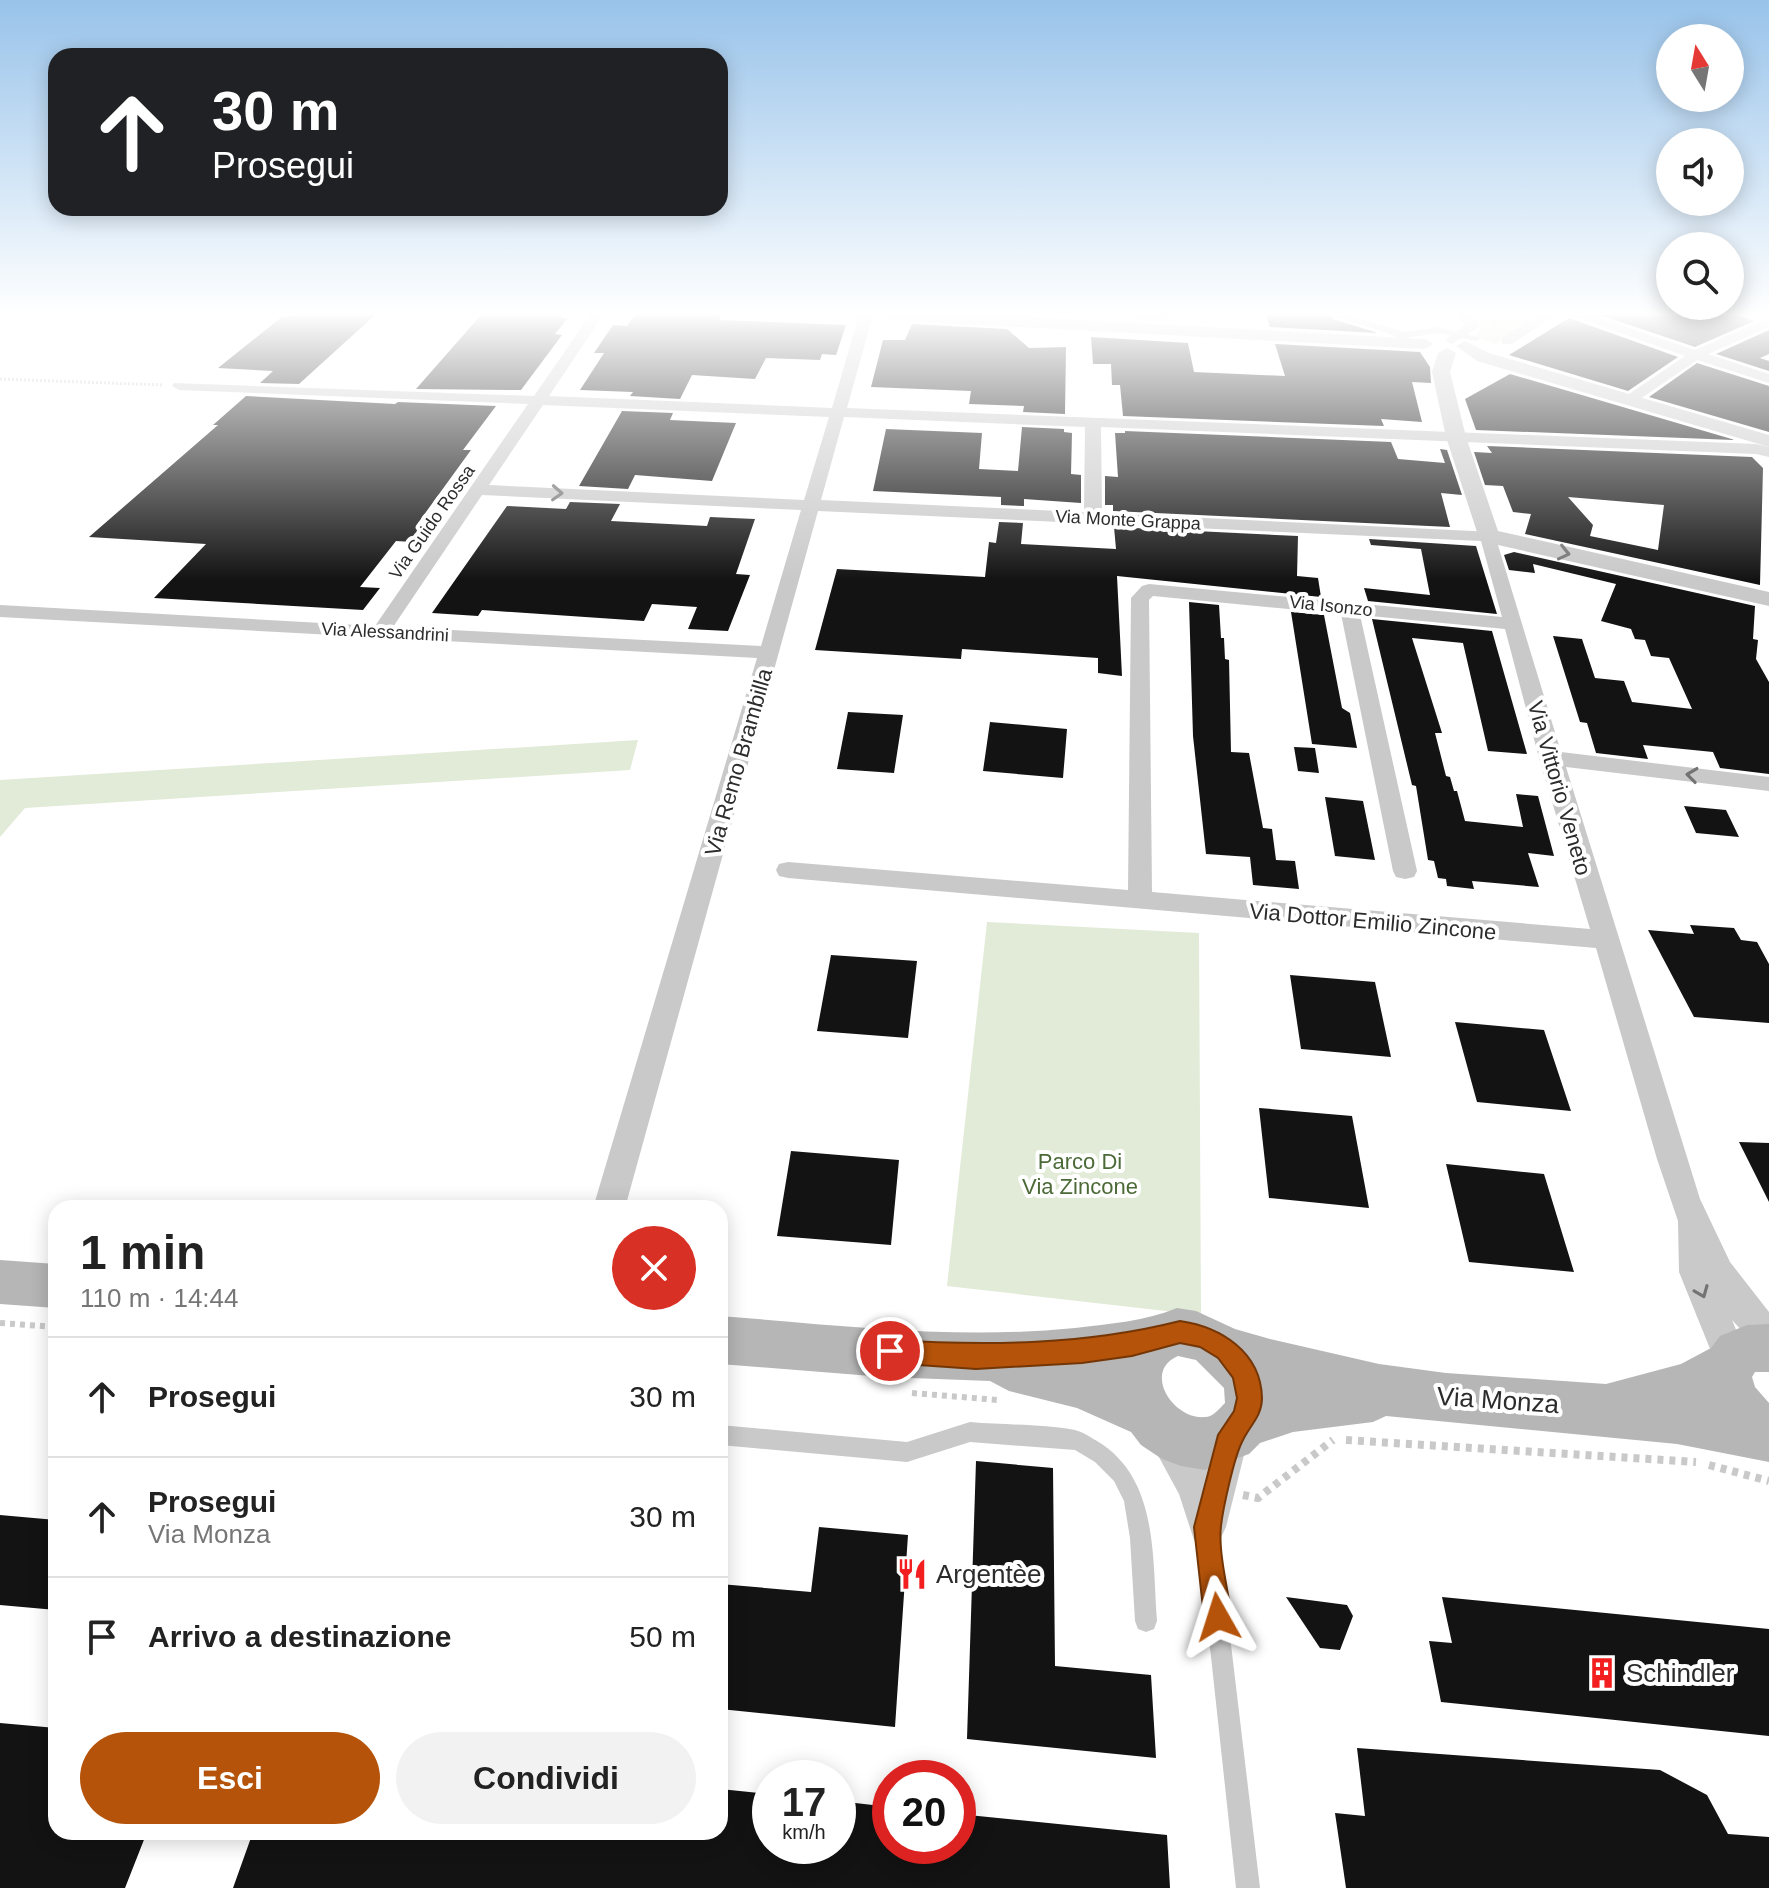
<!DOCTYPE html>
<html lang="it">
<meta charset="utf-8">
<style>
body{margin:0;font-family:Arial,sans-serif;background:#f2f2f2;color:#222;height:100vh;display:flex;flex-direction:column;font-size:30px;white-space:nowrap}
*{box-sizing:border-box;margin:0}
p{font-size:26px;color:#767676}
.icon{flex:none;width:44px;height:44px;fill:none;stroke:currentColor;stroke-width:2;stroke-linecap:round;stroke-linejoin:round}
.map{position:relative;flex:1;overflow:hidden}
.drawer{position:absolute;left:48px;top:1200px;width:680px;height:640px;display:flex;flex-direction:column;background:#fff;border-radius:24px;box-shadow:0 4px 20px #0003}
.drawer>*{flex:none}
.banner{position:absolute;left:48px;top:48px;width:680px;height:168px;border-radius:24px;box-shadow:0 4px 20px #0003;background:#202124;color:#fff;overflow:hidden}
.needle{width:52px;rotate:349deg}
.buttons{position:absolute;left:1656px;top:24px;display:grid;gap:16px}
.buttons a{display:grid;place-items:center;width:88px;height:88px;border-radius:50%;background:#fff;box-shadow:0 4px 20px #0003;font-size:40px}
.speed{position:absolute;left:752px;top:1760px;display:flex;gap:16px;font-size:40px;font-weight:700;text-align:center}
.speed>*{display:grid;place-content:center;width:104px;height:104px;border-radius:50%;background:#fff;box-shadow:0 4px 20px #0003;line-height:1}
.speed small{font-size:20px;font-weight:400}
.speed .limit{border:12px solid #d22;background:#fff;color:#111}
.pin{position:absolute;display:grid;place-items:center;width:68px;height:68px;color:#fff;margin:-34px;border:4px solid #fff;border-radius:50%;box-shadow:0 2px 8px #0007}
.me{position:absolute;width:88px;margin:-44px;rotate:354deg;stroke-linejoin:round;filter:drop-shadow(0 0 6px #0008)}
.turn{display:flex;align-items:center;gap:28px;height:168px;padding:0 32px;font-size:36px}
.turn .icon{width:104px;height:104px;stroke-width:2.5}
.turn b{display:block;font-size:56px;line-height:68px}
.round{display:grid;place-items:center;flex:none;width:84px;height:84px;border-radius:42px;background:#f2f2f2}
.headline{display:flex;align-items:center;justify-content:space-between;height:136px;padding:0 32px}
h1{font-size:48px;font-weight:600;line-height:60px}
.button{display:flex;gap:16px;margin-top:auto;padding:16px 32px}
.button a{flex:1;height:92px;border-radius:48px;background:#b45309;color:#fff;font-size:32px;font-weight:600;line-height:92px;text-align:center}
.button a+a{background:#f2f2f2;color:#222}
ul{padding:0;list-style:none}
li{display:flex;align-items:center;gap:24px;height:120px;padding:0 32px;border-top:2px solid #e0e0e0}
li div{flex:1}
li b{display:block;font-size:30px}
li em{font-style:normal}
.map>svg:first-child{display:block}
.green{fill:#e1ebd7}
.building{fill:#131313;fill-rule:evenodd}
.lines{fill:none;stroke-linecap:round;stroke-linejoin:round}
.path-far2{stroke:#c9c9c9;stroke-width:3;stroke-dasharray:2 2;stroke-linecap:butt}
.path-far1{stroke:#c9c9c9;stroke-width:6;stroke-dasharray:5 5;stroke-linecap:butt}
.path{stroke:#c9c9c9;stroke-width:8;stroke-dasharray:6 6;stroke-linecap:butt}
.service{fill:#c9c9c9;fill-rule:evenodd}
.pedestrian{fill:#c9c9c9;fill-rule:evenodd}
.minor{fill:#c9c9c9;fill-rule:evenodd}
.tertiary{fill:#c9c9c9;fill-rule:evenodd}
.secondary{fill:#b6b6b6;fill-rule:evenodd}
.oneway{stroke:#737373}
.route{fill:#b45309;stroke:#753606;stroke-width:2}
.labels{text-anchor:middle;stroke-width:8;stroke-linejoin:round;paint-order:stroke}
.far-street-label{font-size:18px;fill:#2c2c2c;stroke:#fff}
.street-label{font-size:22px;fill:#2c2c2c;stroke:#fff}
.park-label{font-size:22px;fill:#4b6a36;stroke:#fff}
.near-street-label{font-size:26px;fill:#2c2c2c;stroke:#fff}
.near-poi-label{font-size:26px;fill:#2c2c2c;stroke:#fff;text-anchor:start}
</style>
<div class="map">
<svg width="1769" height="1888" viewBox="0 0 1769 1888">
<rect width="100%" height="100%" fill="#fff"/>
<path class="green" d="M 1541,315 L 1496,344 L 1473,336 L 1480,330 L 1480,321 L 1474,316 Z
M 638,740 L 630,770 L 25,808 L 0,837 L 0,780 Z
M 987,922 L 1199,933 L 1201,1315 L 947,1286 Z"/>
<path class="building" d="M 334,315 L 375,315 L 299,384 L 260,383 L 273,371 L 218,368 L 283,316 Z
M 481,315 L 562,315 L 560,318 L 568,318 L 555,334 L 562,335 L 521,390 L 416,389 Z
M 635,315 L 721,315 L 719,320 L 846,325 L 836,355 L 822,354 L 820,360 L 766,358 L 755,379 L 692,375 L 680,399 L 630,396 L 633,392 L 580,390 L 604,353 L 594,353 L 613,325 L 627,326 Z
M 1266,315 L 1331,315 L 1333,319 L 1378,333 L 1270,327 Z
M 1600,315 L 1737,315 L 1754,321 L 1695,347 Z
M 1569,318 L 1678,357 L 1628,391 L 1509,355 Z
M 912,324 L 1007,329 L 1029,348 L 1066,347 L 1065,414 L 1023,412 L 1024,406 L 969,404 L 971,391 L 871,387 L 883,340 L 905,340 Z
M 1769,330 L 1769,354 L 1760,358 L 1769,361 L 1769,371 L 1716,354 Z
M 1091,337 L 1188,343 L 1194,372 L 1285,376 L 1275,344 L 1420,352 L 1430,367 L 1431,383 L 1412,382 L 1422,422 L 1381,419 L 1384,426 L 1123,416 L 1120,385 L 1112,385 L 1111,364 L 1093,364 Z
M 1697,363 L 1769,386 L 1769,432 L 1649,397 Z
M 1510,374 L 1735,440 L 1476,430 L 1465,399 Z
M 246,396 L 395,404 L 398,402 L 496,406 L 463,450 L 471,450 L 418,523 L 425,523 L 412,542 L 396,541 L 360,587 L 380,588 L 363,610 L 154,598 L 206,544 L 89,537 L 218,425 L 213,425 Z
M 622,411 L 673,413 L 670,420 L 736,423 L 712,481 L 635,475 L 628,489 L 579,486 Z
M 1022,427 L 1064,429 L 1064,432 L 1072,433 L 1071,474 L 1081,475 L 1081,503 L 1024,499 L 1024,506 L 1001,505 L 1001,497 L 873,491 L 886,429 L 982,433 L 979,469 L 1018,471 Z
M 1125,431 L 1391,442 L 1398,459 L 1445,463 L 1440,449 L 1447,450 L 1462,495 L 1441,493 L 1450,527 L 1113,511 L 1113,505 L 1105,505 L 1105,476 L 1118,477 L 1115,433 L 1125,433 Z
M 1487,446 L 1752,457 L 1763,468 L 1760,585 L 1525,534 L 1531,514 L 1513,512 L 1503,486 L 1485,485 L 1474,452 L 1492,453 ZM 1568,497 L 1664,505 L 1658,550 L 1590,536 L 1593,525 Z
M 570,502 L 620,504 L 611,521 L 707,526 L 710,517 L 755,519 L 736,574 L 750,575 L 728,631 L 688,629 L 697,607 L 652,604 L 644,621 L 482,610 L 478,616 L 432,613 L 507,506 L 566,509 Z
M 999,522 L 1023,523 L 1021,544 L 1116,549 L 1114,527 L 1298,536 L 1297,576 L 1318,578 L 1321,597 L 1117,576 L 1122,676 L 1098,673 L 1098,658 L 962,649 L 961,659 L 815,650 L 837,569 L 985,577 L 989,542 L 996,543 Z
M 1369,539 L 1476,546 L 1497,614 L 1368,601 L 1364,588 L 1430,595 L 1421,549 L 1371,545 Z
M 1514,552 L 1755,606 L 1753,639 L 1758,640 L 1756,659 L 1769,682 L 1769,774 L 1720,768 L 1713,752 L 1643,745 L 1648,759 L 1596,753 L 1587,723 L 1580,722 L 1553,636 L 1582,639 L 1595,678 L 1624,681 L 1632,702 L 1692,709 L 1669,658 L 1651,656 L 1645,640 L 1635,639 L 1631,629 L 1601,621 L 1616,584 L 1533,564 L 1535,573 L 1509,570 L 1504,555 Z
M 1189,602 L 1219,605 L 1221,638 L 1224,638 L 1225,659 L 1229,660 L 1231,752 L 1249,753 L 1263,828 L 1272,829 L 1276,860 L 1295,861 L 1299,889 L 1253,885 L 1250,857 L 1206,854 L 1193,736 Z
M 1291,612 L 1324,615 L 1342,708 L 1350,713 L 1357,748 L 1312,744 Z
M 1372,619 L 1492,631 L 1527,754 L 1488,751 L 1463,643 L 1412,638 L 1442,733 L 1435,733 L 1446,776 L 1450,777 L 1454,791 L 1457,791 L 1465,821 L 1523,827 L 1516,794 L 1538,796 L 1554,856 L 1528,853 L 1539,887 L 1472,881 L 1474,889 L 1447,886 L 1446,879 L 1438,878 L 1434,861 L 1428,860 L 1416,786 L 1412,785 Z
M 848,712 L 903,715 L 894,773 L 837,769 Z
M 990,722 L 1067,729 L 1063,778 L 983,771 Z
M 1294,747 L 1315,748 L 1319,773 L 1298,771 Z
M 1325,797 L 1363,801 L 1375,860 L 1335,856 Z
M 1684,806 L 1726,810 L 1739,837 L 1696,833 Z
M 1690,925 L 1734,928 L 1741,940 L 1757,942 L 1769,964 L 1769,1023 L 1694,1017 L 1648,930 L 1694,934 Z
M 831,955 L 917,961 L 908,1038 L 817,1031 Z
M 1290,975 L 1375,982 L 1391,1057 L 1301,1049 Z
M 1455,1022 L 1544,1030 L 1571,1111 L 1477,1102 Z
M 1259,1108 L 1352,1116 L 1369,1208 L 1269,1198 Z
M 1739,1142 L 1769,1143 L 1769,1202 Z
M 791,1151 L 899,1160 L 891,1245 L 777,1236 Z
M 1446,1164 L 1544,1174 L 1574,1272 L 1469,1262 Z
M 976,1461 L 1053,1468 L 1055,1666 L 1151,1675 L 1156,1758 L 967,1739 Z
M 0,1515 L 56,1520 L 56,1610 L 0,1605 Z
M 819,1527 L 908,1535 L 895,1727 L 720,1709 L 720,1584 L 811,1592 Z
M 1286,1597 L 1347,1605 L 1353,1616 L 1340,1650 L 1320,1648 Z
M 1442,1597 L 1769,1629 L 1769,1736 L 1441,1702 L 1429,1641 L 1452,1643 Z
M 0,1723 L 56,1728 L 56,1832 L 147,1832 L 125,1888 L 0,1888 Z
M 1357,1748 L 1660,1770 L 1707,1795 L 1728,1834 L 1769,1837 L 1769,1888 L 1346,1888 L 1335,1813 L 1365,1816 Z
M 720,1789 L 770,1794 L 770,1846 L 838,1846 L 838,1801 L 890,1807 L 890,1846 L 958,1846 L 958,1814 L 1167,1835 L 1170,1888 L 233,1888 L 253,1832 L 720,1832 Z"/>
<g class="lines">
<path class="path-far2" d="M 1494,328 L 1498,315
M 0,379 L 163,385"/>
<path class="path-far1" d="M 0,1323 L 56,1327
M 912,1393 L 998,1400"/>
<path class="path" d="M 1346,1440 L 1696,1462
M 1709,1465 L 1769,1481
M 1243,1495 L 1258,1498 L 1333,1440"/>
<path class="service" d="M 970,1422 C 1004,1425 1043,1424 1075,1430 C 1083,1432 1090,1437 1097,1441 C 1159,1478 1152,1558 1157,1621 L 1154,1629 L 1146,1632 L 1138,1629 L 1135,1621 L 1130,1538 L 1124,1501 L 1114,1481 L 1095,1462 L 1075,1450 L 970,1442 L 907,1462 L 720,1445 L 720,1425 L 907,1442 Z
M 1207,1517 L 1214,1520 L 1217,1527 L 1260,1888 L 1236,1888 L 1197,1527 L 1200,1520 Z"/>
<path class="pedestrian" d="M 1348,315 L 1405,332 L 1438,327 L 1481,338 L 1476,341 L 1438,333 L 1397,339 L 1393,335 L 1334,316 Z"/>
<path class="minor" d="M 590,315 L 603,315 L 549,396 L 832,408 L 859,315 L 873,315 L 847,408 L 1756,444 L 1769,447 L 1769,457 L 1756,454 L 1101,427 L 1102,513 L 1494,532 L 1561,752 L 1769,777 L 1769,791 L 1566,767 L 1700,1199 L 1730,1262 L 1769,1312 L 1769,1352 L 1757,1347 L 1732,1320 L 1748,1359 L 1743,1371 L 1731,1376 L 1719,1371 L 1679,1272 L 1678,1221 L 1657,1159 L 1596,948 L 788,878 L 779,876 L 776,870 L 779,864 L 788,862 L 1128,890 L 1131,598 L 1142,586 L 1149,584 L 1502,617 L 1481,541 L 818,511 L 625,1208 L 593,1208 L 757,658 L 0,617 L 0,605 L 375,626 L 528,404 L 179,390 L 172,386 L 174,383 L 534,396 ZM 543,405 L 829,417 L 804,500 L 489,485 ZM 844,417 L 1085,427 L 1084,512 L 821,500 ZM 482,495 L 801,510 L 761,646 L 393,627 ZM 1153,596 L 1341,614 L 1393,871 L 1396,877 L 1405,879 L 1414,877 L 1417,871 L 1360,615 L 1505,629 L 1539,758 L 1590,929 L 1152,892 L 1149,600 Z
M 1127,315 L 1166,315 L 1168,317 C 1159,324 1136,321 1127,315 Z
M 1456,315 L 1470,315 L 1480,326 L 1452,344 L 1445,340 L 1465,325 Z
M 1539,315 L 1555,315 L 1512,344 L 1502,344 L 1502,338 Z
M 1570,315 L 1590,315 L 1695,350 L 1769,318 L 1769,327 L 1708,354 L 1769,374 L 1769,383 L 1697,360 L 1633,404 L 1623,404 L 1623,398 L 1685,356 Z
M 1231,1417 L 1244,1422 L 1249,1435 L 1226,1527 L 1220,1540 L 1207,1546 L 1194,1540 L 1179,1494 L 1148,1437 L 1153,1424 L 1166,1419 L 1179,1424 L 1205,1466 L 1218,1422 Z"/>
<path class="tertiary" d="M 882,315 L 992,315 L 1425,339 L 1434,344 L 1425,349 L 890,320 Z
M 1465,341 L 1489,353 L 1769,435 L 1769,447 L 1477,361 L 1456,346 Z
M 1447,348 L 1456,353 L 1450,372 L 1466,437 L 1498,531 L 1769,592 L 1769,606 L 1480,541 L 1446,437 L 1432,372 L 1438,353 Z"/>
<path class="secondary" d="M 0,1260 L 56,1264 L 56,1308 L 0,1304 Z
M 1177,1308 L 1196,1311 L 1235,1329 L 1270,1339 L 1379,1364 L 1446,1373 L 1606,1384 L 1681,1364 L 1711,1348 L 1720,1336 L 1747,1325 L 1769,1324 L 1769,1372 L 1755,1372 L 1752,1377 L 1755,1387 L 1769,1403 L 1769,1462 L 1677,1444 L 1386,1416 L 1373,1422 L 1293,1432 L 1260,1443 L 1249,1454 L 1205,1470 L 1181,1466 L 1162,1459 L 1141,1445 L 1131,1432 L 1077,1408 L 1009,1391 L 990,1381 L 884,1377 L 720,1364 L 720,1316 C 838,1325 957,1340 1075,1328 C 1109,1324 1146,1321 1177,1308 ZM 1178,1356 L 1196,1360 L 1224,1388 L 1225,1403 C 1219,1409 1213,1417 1205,1417 C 1173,1420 1142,1371 1178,1356 Z"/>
</g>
<defs><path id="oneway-chevron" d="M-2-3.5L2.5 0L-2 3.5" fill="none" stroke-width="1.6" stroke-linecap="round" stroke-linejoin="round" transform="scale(2)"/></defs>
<g class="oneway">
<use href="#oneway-chevron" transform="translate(557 493) rotate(3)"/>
<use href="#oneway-chevron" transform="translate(1564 553) rotate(13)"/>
<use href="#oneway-chevron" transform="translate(1692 775) rotate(-173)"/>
<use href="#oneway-chevron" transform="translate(1702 1292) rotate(68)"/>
</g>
<linearGradient id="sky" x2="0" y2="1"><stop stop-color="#98c3ea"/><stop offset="0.54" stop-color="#fff"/><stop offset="1" stop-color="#fff" stop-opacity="0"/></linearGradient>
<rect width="1769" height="580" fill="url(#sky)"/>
<path class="route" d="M 1180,1321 C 1221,1327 1261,1352 1262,1398 C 1262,1417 1249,1426 1242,1442 C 1234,1458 1223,1508 1221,1526 C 1218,1551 1228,1591 1232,1617 L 1227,1627 L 1218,1631 L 1208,1627 L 1204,1617 L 1194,1527 L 1218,1435 L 1234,1411 L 1237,1398 L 1233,1378 L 1218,1358 L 1200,1347 L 1180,1343 L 1132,1356 L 1082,1363 L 976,1369 L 890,1363 L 882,1360 L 878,1351 L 882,1343 L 890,1340 C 988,1346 1085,1345 1180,1321 Z"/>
<defs>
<symbol id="restaurant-bare" viewBox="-9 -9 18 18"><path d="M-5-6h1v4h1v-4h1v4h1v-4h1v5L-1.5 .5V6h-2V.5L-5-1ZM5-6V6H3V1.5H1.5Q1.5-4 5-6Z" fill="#f31e1f" stroke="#fff" stroke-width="2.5" paint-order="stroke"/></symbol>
<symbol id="building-bare" viewBox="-9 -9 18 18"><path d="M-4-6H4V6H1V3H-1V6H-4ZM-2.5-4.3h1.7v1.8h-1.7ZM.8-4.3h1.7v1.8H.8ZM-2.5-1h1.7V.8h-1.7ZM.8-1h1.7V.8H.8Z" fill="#f31e1f" stroke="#fff" stroke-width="2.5" paint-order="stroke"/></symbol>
</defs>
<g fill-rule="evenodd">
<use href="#restaurant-bare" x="890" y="1552" width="44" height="44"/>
<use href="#building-bare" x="1580" y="1651" width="44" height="44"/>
</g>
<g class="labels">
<g class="far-street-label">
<text transform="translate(1128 520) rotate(3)" y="6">Via Monte Grappa</text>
<text transform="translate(432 522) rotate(-55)" y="6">Via Guido Rossa</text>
<text transform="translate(1331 606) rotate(6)" y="6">Via Isonzo</text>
<text transform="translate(385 632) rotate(3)" y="6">Via Alessandrini</text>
</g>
<g class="street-label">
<text transform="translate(738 762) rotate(-74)" y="8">Via Remo Brambilla</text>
<text transform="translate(1560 788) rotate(74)" y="8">Via Vittorio Veneto</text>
<text transform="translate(1373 921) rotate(5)" y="8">Via Dottor Emilio Zincone</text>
</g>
<g class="park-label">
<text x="1080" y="1169">Parco Di<tspan x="1080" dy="25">Via Zincone</tspan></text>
</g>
<g class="near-street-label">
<text transform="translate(1498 1400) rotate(4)" y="9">Via Monza</text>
</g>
<g class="near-poi-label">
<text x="936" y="1583">Argentèe</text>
<text x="1626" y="1682">Schindler</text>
</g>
</g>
</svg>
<div class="buttons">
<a><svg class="needle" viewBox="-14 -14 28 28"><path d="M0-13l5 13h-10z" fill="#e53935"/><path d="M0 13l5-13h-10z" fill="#767676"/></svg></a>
<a><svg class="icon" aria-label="sound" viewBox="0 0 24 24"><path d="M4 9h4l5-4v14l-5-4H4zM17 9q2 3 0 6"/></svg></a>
<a><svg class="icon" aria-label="search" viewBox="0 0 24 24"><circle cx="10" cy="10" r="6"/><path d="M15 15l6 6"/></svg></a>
</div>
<div class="speed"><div>17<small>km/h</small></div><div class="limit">20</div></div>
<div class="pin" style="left:890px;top:1351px;background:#d93025"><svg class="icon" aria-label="arrive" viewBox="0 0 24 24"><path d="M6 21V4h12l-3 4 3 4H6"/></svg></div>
<svg class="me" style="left:1218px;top:1617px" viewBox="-20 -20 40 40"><path d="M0-17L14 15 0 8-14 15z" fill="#b45309" stroke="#fff" stroke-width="4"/></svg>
<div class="banner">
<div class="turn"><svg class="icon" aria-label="ahead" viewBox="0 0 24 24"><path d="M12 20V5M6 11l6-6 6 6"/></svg><div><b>30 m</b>Prosegui</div></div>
</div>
<section class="drawer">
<div class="headline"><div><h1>1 min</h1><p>110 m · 14:44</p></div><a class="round" style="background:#d93025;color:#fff"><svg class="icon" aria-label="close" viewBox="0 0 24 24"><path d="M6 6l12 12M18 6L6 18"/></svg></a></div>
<ul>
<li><svg class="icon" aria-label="ahead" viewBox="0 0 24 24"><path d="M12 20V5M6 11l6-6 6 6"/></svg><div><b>Prosegui</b></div><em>30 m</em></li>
<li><svg class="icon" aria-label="ahead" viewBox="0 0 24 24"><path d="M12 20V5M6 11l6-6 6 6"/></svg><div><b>Prosegui</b><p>Via Monza</p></div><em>30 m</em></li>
<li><svg class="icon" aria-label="arrive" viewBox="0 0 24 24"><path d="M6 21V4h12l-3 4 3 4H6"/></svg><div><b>Arrivo a destinazione</b></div><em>50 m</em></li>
</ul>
<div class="button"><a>Esci</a><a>Condividi</a></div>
</section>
</div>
